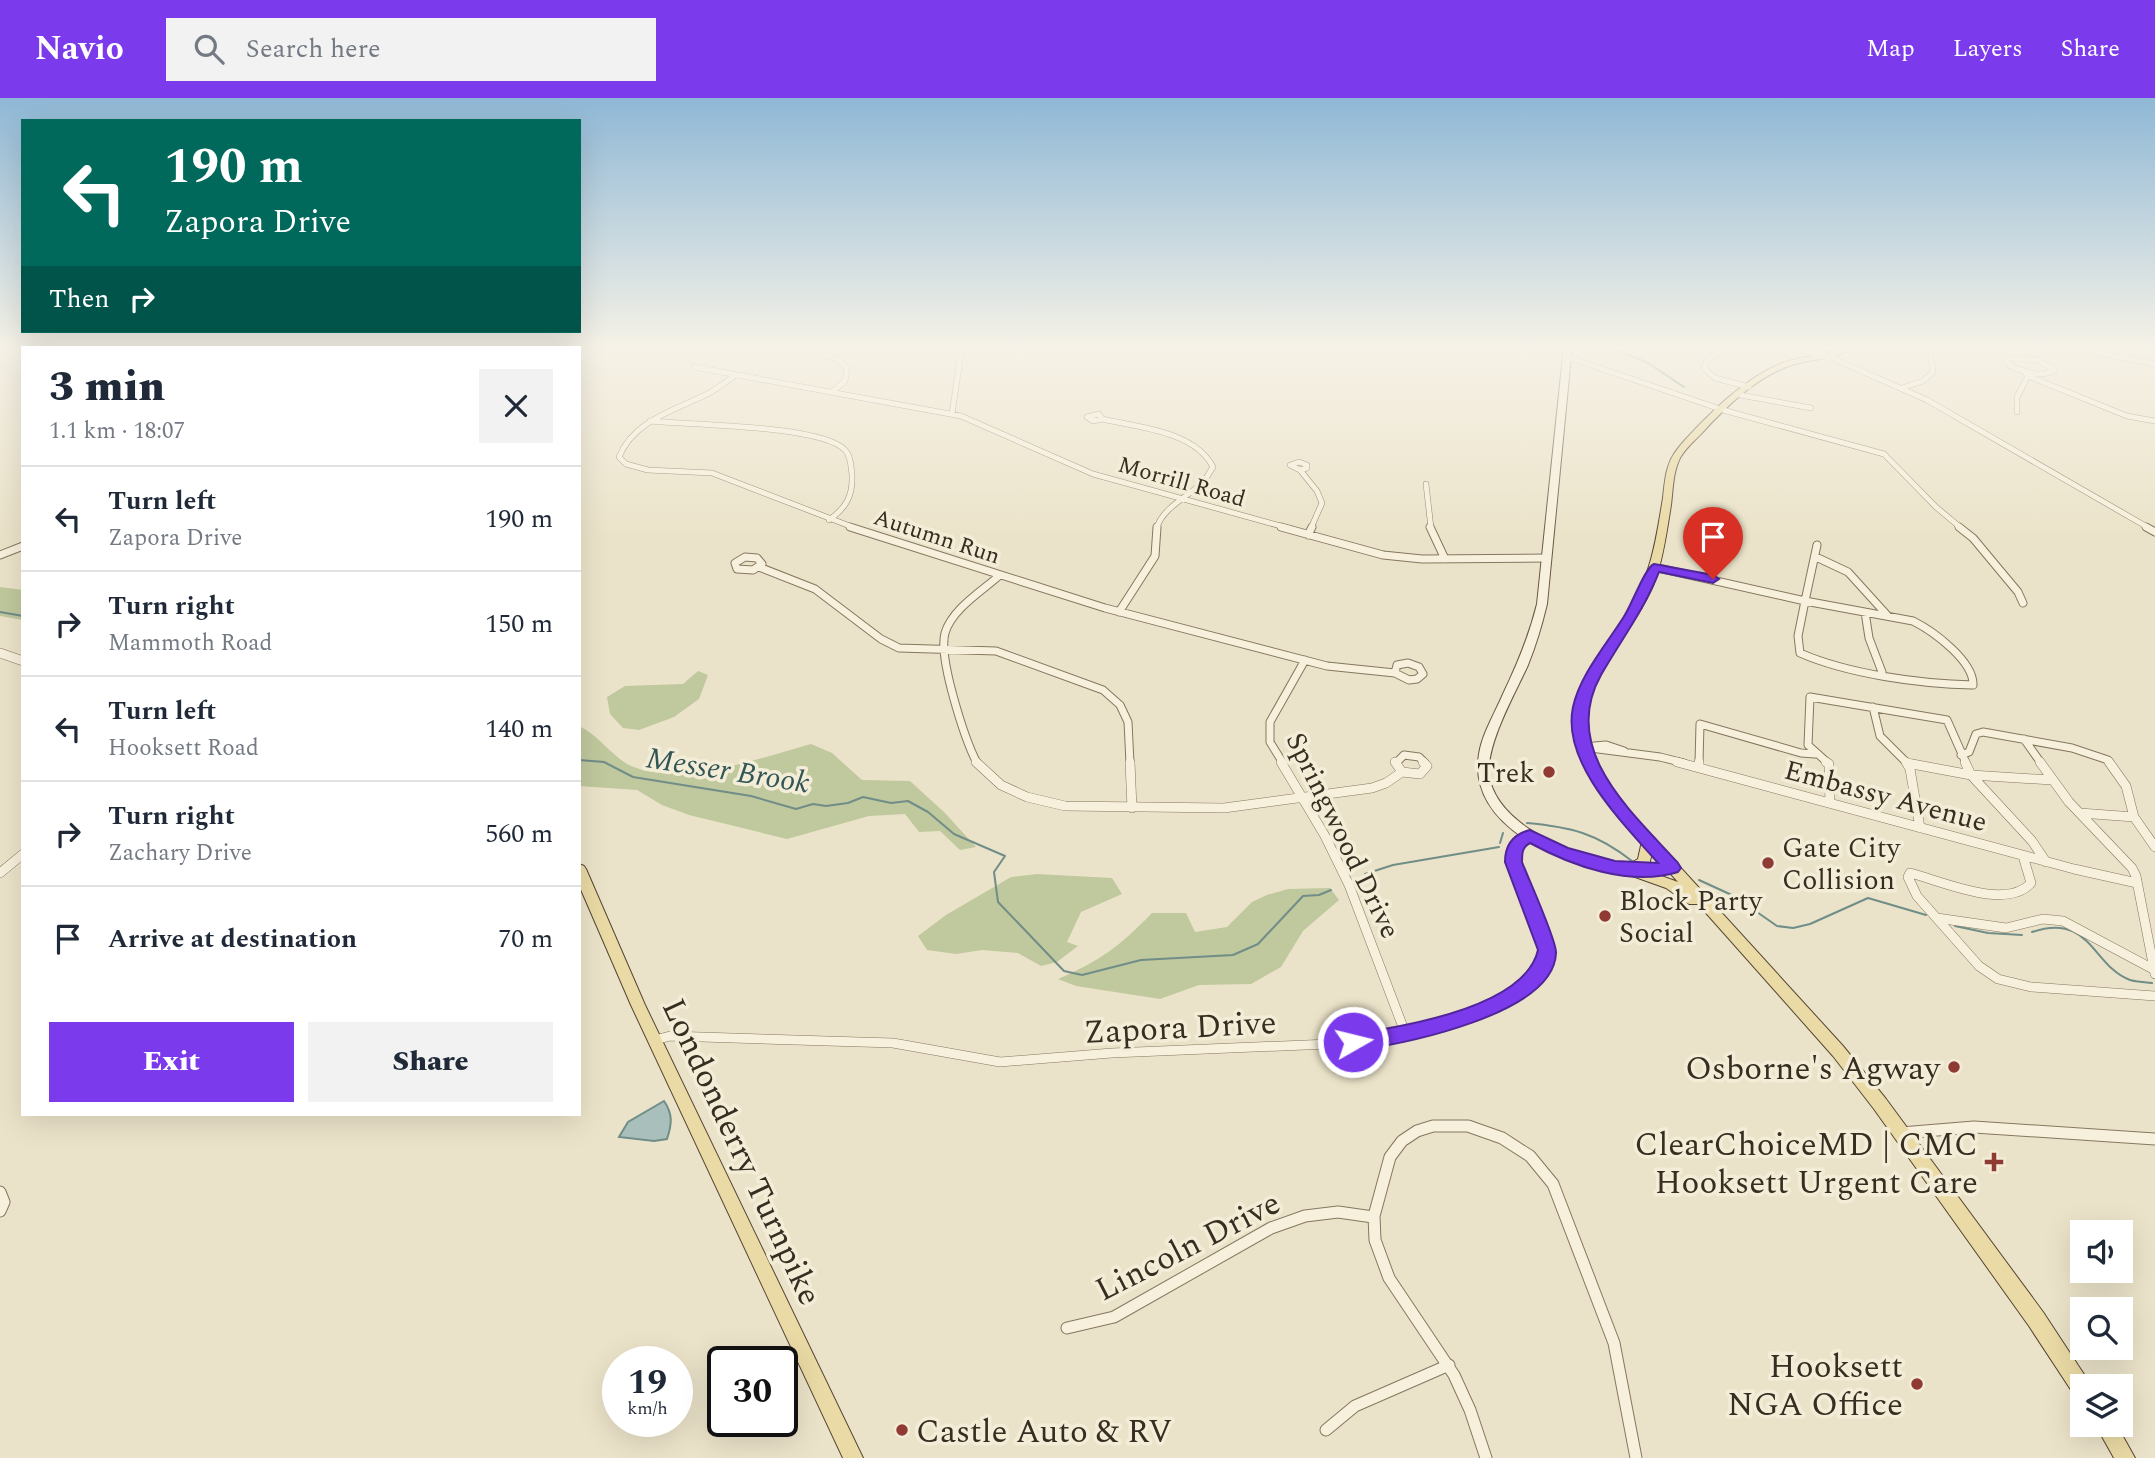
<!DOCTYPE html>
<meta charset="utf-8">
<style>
body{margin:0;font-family:Spectral,serif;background:#f2f2f3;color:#1f2937;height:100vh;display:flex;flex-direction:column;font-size:26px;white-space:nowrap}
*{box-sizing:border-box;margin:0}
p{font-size:23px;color:#747a83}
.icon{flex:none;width:38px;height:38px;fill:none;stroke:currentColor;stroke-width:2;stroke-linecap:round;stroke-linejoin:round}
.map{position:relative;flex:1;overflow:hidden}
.drawer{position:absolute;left:21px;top:248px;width:560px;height:770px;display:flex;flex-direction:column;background:#fff;border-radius:0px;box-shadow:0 7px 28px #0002}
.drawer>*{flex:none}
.guide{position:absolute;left:21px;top:21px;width:560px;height:214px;border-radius:0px;box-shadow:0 7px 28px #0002;background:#00695c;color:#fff;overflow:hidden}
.tools{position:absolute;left:2070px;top:1122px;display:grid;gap:14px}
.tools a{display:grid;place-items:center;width:63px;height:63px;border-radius:0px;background:#fff;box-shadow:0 7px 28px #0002;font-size:35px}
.speed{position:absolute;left:602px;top:1248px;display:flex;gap:14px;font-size:35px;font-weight:700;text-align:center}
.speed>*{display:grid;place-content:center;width:91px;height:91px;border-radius:50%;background:#fff;box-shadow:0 7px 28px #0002;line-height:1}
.speed small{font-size:18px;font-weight:400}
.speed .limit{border:4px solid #111;border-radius:10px;background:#fff;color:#111}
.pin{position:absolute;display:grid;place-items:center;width:60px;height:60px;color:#fff;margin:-72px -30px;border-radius:50% 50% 50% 0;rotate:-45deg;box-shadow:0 0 7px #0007}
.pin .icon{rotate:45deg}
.me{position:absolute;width:77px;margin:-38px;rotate:82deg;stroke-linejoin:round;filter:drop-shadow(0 0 5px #0008)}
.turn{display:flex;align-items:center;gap:24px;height:147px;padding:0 28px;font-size:32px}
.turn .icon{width:91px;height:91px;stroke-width:2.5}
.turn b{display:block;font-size:49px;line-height:60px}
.then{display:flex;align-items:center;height:66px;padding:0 28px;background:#0003;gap:14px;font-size:26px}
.round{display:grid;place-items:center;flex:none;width:74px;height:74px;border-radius:0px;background:#f2f2f3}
.head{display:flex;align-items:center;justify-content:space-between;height:119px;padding:0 28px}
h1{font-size:42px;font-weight:800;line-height:52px}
.cta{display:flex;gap:14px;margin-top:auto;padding:14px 28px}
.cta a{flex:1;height:80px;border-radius:0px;background:#7c3aed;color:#fff;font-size:28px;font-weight:800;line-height:80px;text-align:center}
.cta a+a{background:#f2f2f3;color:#1f2937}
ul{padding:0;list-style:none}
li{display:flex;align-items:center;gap:21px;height:105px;padding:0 28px;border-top:2px solid #e0e1e3}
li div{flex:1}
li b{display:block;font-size:26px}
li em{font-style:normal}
header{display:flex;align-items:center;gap:42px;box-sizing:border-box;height:98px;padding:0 35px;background:#7c3aed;color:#fff}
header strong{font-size:33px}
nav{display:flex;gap:38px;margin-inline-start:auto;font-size:24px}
.search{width:490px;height:63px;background:#f2f2f3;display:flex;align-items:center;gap:18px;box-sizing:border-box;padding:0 24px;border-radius:0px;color:#747a83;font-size:26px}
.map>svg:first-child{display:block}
.green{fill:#c0c89d}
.water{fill:#a9bfbb;stroke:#708d88;stroke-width:2}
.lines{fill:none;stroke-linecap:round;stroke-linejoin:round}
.stream{stroke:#708d88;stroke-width:2}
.minor-far3-casing{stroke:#86775f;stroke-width:6}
.minor-far2-casing{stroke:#86775f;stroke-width:9}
.minor-far1-casing{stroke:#86775f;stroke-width:10}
.minor-casing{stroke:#86775f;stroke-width:13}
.tertiary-far1-casing{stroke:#86775f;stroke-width:8}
.tertiary-casing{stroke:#86775f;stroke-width:10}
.secondary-casing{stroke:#685842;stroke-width:2}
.primary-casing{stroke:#544533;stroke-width:2}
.minor-far3{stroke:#f6f0dc;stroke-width:5}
.minor-far2{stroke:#f6f0dc;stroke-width:7}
.minor-far1{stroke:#f6f0dc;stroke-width:9}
.minor{stroke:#f6f0dc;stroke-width:11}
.tertiary-far1{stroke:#f6f0dc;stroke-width:7}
.tertiary{stroke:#f6f0dc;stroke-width:9}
.secondary{fill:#f6f0dc;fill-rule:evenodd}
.primary{fill:#eadaa5;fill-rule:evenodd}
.route{fill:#7c3aed;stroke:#51269a;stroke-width:2}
.poi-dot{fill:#8f3b34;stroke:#f3edd8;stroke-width:2.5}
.labels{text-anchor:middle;stroke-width:7;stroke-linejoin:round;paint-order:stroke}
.far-street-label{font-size:23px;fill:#372e21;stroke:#f3edd8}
.poi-label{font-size:28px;fill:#372e21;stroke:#f3edd8;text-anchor:start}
.street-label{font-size:28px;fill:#372e21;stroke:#f3edd8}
.water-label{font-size:30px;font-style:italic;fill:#325556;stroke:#f3edd8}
.near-street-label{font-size:33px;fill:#372e21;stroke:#f3edd8}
.near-poi-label{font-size:33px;fill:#372e21;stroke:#f3edd8;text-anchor:end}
</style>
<header>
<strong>Navio</strong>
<div class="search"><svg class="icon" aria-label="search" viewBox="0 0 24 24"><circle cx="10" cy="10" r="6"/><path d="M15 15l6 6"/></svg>Search here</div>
<nav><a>Map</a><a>Layers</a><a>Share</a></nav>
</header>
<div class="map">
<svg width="2155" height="1360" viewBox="0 0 2155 1360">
<rect width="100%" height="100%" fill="#ebe3c9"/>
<path class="green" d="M 0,489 L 23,492 L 23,522 L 0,518 Z
M 698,573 L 708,577 L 699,601 L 674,619 L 639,632 L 623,630 L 610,616 L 607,599 L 625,588 L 683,586 Z
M 579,628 C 599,637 613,660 631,668 C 682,689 760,660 811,646 L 832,655 L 862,682 L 910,683 L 945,715 L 976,749 L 960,752 L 940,733 L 919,734 L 905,716 L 869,718 L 787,741 L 689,717 L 662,707 L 637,692 L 579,688 Z
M 1037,776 L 1112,780 L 1122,796 L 1081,814 L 1067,844 L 1078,848 L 1057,864 L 1041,868 L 1018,855 L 982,852 L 956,856 L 927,852 L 918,838 L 946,817 L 1011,779 Z
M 1330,790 L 1339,802 L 1303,833 L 1281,869 L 1251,886 L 1199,887 L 1160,901 L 1076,888 L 1058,881 C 1100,863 1120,848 1152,815 L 1186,815 L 1195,834 L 1227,829 L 1252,804 L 1267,797 L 1288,791 Z"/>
<path class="water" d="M 664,1003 C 673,1016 672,1026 667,1041 L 654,1043 L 619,1039 L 628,1024 Z"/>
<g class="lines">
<path class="stream" d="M 1606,248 L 1648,265 L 1684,289
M 0,514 L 23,518
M 579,662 L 604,664 L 633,679 L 751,698 L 796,711 L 813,706 L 826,708 L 848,705 L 863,699 L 891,705 L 908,703 L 928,714 L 954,736 L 1005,758 L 994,774 L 998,804 L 1064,873 L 1082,877 L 1141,862 L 1233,857 L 1258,846 L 1303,798 L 1319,797 L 1331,792
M 1527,725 C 1571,729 1596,735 1632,763
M 1500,745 L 1503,735
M 1365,776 L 1393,767 L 1499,749
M 1699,782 L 1734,798 L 1777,828 L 1793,830 L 1810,826 L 1868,800 L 1926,817
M 1955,828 L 1988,835 L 2022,837
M 2032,834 C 2091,814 2092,868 2130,882 C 2137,884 2145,884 2152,885"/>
<defs>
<path id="minor-far3" d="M 807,248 L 840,263 L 847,270 L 845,283 L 832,294
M 1727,248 L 1707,262 L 1704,270 L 1715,280 L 1749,289
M 2062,248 L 2155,266
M 283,250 L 286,248
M 1567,259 L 1723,312 L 1884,356 L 1936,409 L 1961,430
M 1832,260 L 1927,302 L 2149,430
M 2013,260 L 2038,262 L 2055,272 C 2040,280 2024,275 2009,267 L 2007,262 Z
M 694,269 L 961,318 L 1093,376 L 1288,430
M 2024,273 L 2028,278 L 2127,318 L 2155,323
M 736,277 C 725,284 715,293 703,298 C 672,313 633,324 619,359 L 626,366 L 648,372 L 712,375 L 855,430
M 1902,290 L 1923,283 L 1933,274 L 1929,248
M 1740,297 L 1811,310
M 2017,314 L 2017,299 L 2028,278
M 952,316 L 962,248
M 1099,316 L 1102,321 L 1093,323 L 1087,319 Z
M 1102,321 C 1137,329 1195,333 1213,369 C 1209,375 1206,382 1200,387 C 1186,399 1161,412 1157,430
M 650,323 C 688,327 822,327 845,352 C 851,358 851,369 852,377 C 853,398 846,410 829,422
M 1299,364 L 1307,367 L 1307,370 L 1300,372 L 1290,367 Z
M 1300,372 L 1317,393 L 1322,405 L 1311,430
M 1426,386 L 1431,430"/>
<path id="minor-far2" d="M 850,429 L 1105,510 L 1327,568 L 1395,575
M 1281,429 L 1383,457 L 1422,461 L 1547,460
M 1430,429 L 1445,461
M 1959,429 L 1973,440 L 2018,494 L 2023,505
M 2146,429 L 2155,434
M 1308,437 L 1312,429
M 0,457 L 23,448
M 745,459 L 757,460 L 762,466 L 753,472 L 737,471 L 735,465 Z
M 1816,459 L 1848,474 L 1887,517
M 759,469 L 815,491 L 881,541 L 899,550 L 996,553 L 1103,592 L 1120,607 L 1128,624 L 1130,665
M 1654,469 L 1805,503
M 1805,503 L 1913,523 C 1933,533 1974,563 1973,587 C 1920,586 1848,576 1800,555 L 1798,538 Z
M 1805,503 L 1817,447
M 1119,514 L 1155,458 L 1157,429
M 1865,514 L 1869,540 L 1882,574
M 1408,565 L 1419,569 L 1423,576 L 1417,581 L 1409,582 L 1395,575 L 1397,567 Z
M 1873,609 L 1880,638 L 1907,665
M 2024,641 L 2041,665
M 1583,649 L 1660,659 L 1684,665
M 1583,649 L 1606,647 L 1624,653
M 1961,657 L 1969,654 L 1976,636 L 1983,634 L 2072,650 L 2108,662 L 2110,665
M 977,665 C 965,642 938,560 945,535 C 952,511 982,493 1000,477
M 1283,665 L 1270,644 L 1270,624 L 1305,562
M 1396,665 L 1404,657 L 1419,659 L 1425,665
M 1699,665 L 1700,626 L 1801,655 L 1815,656
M 1828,665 L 1808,647 L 1810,599 L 1947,622 L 1966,665"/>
<path id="minor-far1" d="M 976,664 L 1001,687 L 1027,699 L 1065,708 L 1224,710 L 1372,690 L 1386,685 L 1402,674
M 1130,664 L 1132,710
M 1281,664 L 1325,738 L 1349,787 L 1406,937
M 1395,664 L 1402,674
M 1677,664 L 2074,771 L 2137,785
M 1826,664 L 1829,666 L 1830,705
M 1906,664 L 1910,671 L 1920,730
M 1965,664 L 1971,677 L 2032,743 L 2046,764
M 2040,664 L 2069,704 L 2132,770 L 2136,778 L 2155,876
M 2109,664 L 2126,688 L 2134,719 L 2155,749
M 1907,665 L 1971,677 L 2052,682
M 1699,669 L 1699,664
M 1402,674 L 1420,676 L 1427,668 L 1423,664
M 2080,715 L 2134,719
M 2023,758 L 2031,785 C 2006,813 1942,783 1910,775 L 1908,779 L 1917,798 L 1979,868 L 1998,881 L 2031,889 L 2155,898
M 0,775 L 23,756
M 1937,820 L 2006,830 L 2043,821 L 2063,823 L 2153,871
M 655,942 L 670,938 L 893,945 L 1000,964 L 1112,955 L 1353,945 L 1437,930 L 1502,904 L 1543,871 L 1547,852 L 1516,777 L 1513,757 L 1517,746 L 1530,737"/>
<path id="minor" d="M 1901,1035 L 1974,1029 L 2155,1041
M 0,1094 L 4,1104 L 0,1113
M 1067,1230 L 1114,1219 L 1271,1130 L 1305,1118 L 1338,1114 L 1373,1119
M 1326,1332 L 1355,1308 L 1449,1267
M 1486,1360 L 1470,1312 L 1454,1277 L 1389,1180 L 1375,1142 L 1374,1118 L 1390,1059 L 1402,1043 L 1417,1033 L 1433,1028 L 1468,1028 L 1502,1040 L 1530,1058 L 1553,1086 L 1614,1245 L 1636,1360"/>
<path id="tertiary-far1" d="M 1791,248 L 1832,260"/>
<path id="tertiary" d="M 0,555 L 23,563"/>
<path id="secondary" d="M 1564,248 L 1572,248 L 1547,506 C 1542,527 1536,547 1528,567 C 1515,596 1486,646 1489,677 C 1495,721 1555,749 1592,760 C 1609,764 1627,767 1645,767 C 1655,767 1667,764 1677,767 L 1679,770 L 1677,773 L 1672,775 C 1656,776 1640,777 1624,775 C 1564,768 1467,730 1479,656 C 1482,636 1495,615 1503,596 C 1517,567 1529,538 1537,506 Z"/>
<path id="primary" d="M 397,248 L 405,248 L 402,250 L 395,250 Z
M 1846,248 L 1855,248 C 1836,263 1811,260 1789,268 C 1755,280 1725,310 1701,336 C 1694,343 1685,351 1680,360 C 1673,374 1673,391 1671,407 C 1667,431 1664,456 1656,480 C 1639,528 1593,565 1587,617 C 1583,654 1607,685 1628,712 L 1843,948 L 1886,1001 L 2043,1214 L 2089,1284 L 2090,1288 L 2082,1288 L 2082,1301 L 2075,1298 L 2029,1228 L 1874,1011 L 1833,958 L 1698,806 L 1689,806 L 1666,790 L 1624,775 L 1622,772 L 1624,769 L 1638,761 L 1642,743 C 1582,676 1549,636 1604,552 C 1622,525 1640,500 1649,468 C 1656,446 1659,423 1663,400 C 1664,390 1665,378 1668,369 C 1671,358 1678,350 1685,342 C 1711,314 1744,281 1780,266 C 1802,257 1826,259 1846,248 ZM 1652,755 L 1678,784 L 1642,771 L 1649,767 Z
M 579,766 L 584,768 L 586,771 L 645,907 L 863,1360 L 843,1360 L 631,907 L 579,787 Z
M 2095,1326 L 2116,1326 L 2135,1360 L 2114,1360 Z"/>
</defs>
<use href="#minor-far3" class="minor-far3-casing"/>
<use href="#minor-far2" class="minor-far2-casing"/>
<use href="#minor-far1" class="minor-far1-casing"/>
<use href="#minor" class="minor-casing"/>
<use href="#tertiary-far1" class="tertiary-far1-casing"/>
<use href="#tertiary" class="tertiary-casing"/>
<use href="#secondary" class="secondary-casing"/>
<use href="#primary" class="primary-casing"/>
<use href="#minor-far3" class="minor-far3"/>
<use href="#minor-far2" class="minor-far2"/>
<use href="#minor-far1" class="minor-far1"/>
<use href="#minor" class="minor"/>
<use href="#tertiary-far1" class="tertiary-far1"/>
<use href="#tertiary" class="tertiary"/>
<use href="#secondary" class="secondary"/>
<use href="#primary" class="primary"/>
</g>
<linearGradient id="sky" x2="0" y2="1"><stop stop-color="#8fb8d6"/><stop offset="0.57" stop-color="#f6f2e7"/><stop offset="1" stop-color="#f6f2e7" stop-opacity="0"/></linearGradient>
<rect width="2155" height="438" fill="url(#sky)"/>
<path class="route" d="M 1654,466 L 1713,477 L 1719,481 L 1713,485 L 1659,474 C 1644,512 1621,542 1601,577 C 1559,652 1632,714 1678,765 L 1681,770 L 1678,774 C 1630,789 1572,768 1530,745 C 1522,749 1522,756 1522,764 C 1528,780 1557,843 1556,855 C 1554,917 1402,946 1353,953 L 1346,950 L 1343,944 L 1346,939 L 1353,936 C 1402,929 1525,909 1538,852 L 1505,764 C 1505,747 1514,736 1530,732 L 1568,750 L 1615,763 L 1658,765 C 1624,726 1561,665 1573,609 C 1580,577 1606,547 1623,520 C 1631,509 1645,469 1654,466 Z"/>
<g class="poi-dot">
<circle cx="1549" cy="674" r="7"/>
<circle cx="1768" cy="765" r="7"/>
<circle cx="1605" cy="818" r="7"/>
<circle cx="1954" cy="969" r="7"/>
<path d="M1990.5 1053.5h7v7h7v7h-7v7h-7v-7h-7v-7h7z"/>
<circle cx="1917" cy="1286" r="7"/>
<circle cx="902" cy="1332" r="7"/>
</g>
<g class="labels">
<g class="far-street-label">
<text transform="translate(1182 383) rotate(16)" y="8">Morrill Road</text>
<text transform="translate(937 438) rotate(18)" y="8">Autumn Run</text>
</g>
<g class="poi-label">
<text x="1535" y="684" text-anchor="end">Trek</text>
<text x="1782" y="759">Gate City<tspan x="1782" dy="32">Collision</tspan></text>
<text x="1619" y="812">Block Party<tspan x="1619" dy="32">Social</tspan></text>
</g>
<g class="street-label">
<text transform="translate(1886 697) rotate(15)" y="10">Embassy Avenue</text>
<text transform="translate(1344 737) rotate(64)" y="10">Springwood Drive</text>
</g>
<g class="water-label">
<text transform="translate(728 672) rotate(9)" y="10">Messer Brook</text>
</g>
<g class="near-street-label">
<text transform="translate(1180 928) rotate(-3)" y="12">Zapora Drive</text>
<text transform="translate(743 1053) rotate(65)" y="12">Londonderry Turnpike</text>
<text transform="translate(1187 1147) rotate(-27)" y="12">Lincoln Drive</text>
</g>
<g class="near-poi-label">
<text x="1940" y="981">Osborne's Agway</text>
<text x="1978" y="1057">ClearChoiceMD | CMC<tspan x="1978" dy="38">Hooksett Urgent Care</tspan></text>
<text x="1903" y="1279">Hooksett<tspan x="1903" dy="38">NGA Office</tspan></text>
<text x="916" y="1344" text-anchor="start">Castle Auto &amp; RV</text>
</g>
</g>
</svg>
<div class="tools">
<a><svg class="icon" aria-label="sound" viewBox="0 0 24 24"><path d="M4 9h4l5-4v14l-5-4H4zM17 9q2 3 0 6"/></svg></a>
<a><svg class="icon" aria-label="search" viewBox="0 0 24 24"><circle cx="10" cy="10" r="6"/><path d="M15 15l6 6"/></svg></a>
<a><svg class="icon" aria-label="layers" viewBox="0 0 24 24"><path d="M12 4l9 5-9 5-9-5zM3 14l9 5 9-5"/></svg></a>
</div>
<div class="speed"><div>19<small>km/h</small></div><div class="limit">30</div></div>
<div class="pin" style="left:1713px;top:481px;background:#d93025"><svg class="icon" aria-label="arrive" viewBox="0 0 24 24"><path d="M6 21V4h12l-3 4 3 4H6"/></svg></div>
<svg class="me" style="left:1353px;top:944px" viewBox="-20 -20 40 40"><circle r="17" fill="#7c3aed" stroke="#fff" stroke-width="3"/><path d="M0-11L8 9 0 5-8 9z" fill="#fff"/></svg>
<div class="guide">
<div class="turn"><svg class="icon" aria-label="left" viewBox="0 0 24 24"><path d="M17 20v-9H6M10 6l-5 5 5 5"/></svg><div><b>190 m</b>Zapora Drive</div></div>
<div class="then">Then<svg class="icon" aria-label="right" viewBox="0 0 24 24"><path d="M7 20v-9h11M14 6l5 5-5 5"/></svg></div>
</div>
<section class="drawer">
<div class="head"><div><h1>3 min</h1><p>1.1 km · 18:07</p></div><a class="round"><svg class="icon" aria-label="close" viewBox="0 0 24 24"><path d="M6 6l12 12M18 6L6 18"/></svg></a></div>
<ul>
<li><svg class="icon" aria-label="left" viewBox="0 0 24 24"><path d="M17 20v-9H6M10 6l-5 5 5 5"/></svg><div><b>Turn left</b><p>Zapora Drive</p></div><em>190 m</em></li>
<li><svg class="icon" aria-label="right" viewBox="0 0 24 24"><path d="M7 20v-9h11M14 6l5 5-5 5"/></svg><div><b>Turn right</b><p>Mammoth Road</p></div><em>150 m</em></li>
<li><svg class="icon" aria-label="left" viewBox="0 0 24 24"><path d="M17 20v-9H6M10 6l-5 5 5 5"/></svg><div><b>Turn left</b><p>Hooksett Road</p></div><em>140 m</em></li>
<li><svg class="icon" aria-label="right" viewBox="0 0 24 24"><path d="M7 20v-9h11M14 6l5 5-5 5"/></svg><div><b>Turn right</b><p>Zachary Drive</p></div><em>560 m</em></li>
<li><svg class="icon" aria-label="arrive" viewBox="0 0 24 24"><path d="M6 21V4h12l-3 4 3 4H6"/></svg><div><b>Arrive at destination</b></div><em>70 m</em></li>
</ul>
<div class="cta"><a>Exit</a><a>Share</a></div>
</section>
</div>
